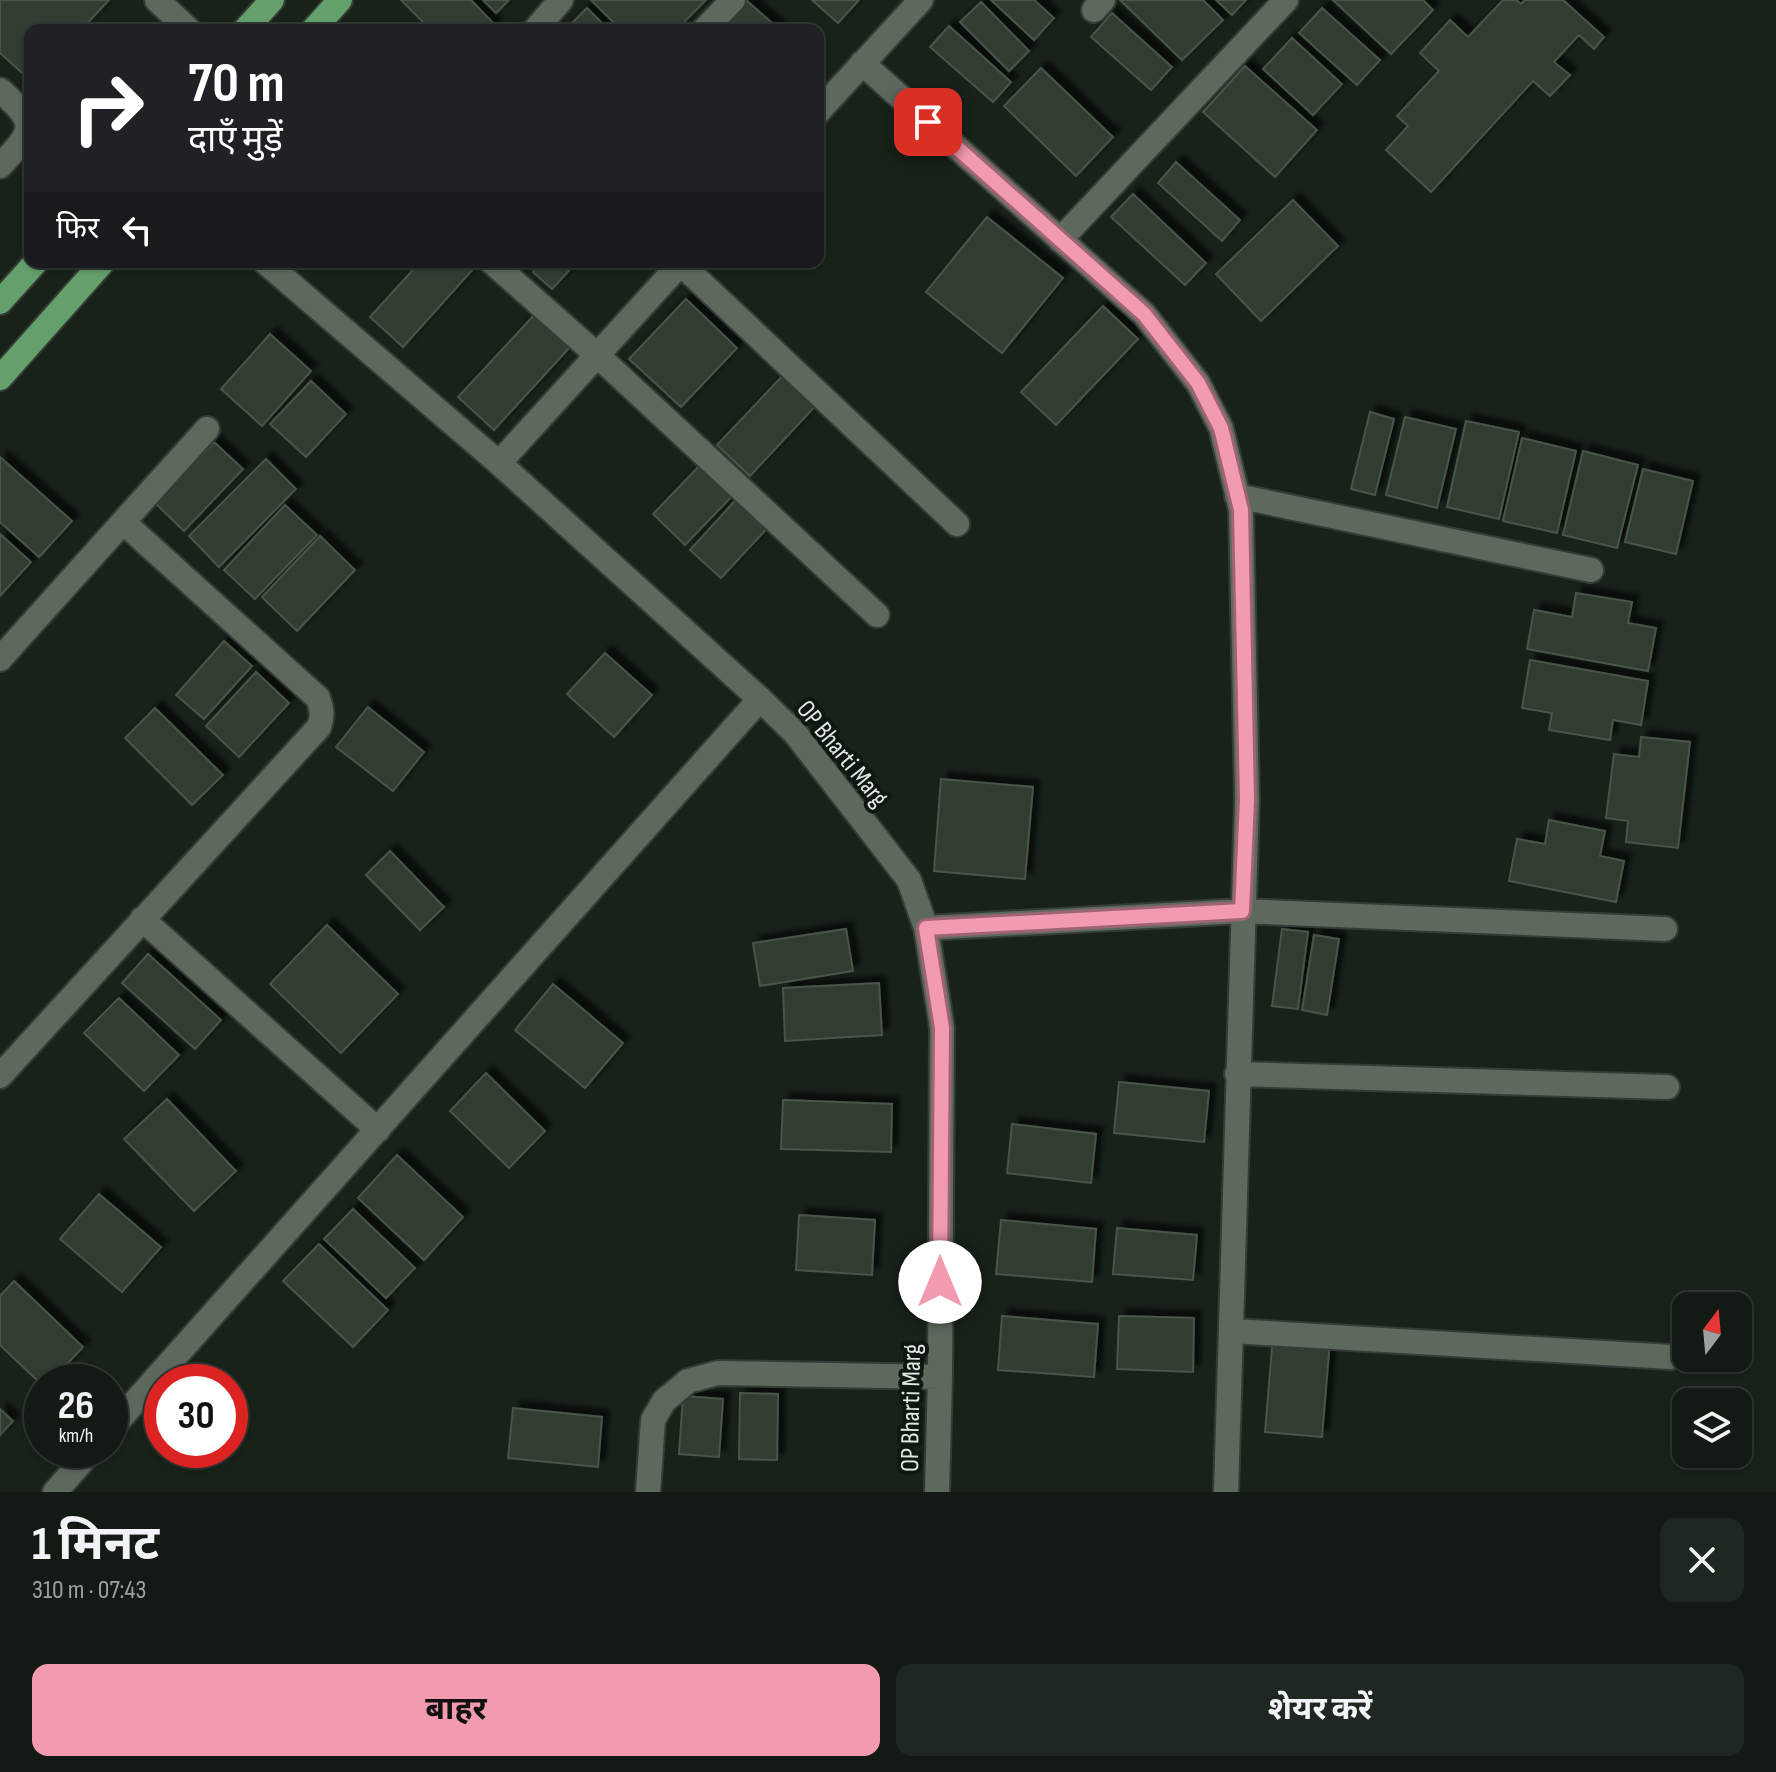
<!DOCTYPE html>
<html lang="hi">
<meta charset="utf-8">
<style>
body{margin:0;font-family:"Sofia Sans Condensed","Noto Sans Devanagari",sans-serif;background:#1f2721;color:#f1f3f6;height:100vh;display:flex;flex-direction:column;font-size:30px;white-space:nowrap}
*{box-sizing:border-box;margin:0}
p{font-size:26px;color:#9ca1a0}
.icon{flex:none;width:44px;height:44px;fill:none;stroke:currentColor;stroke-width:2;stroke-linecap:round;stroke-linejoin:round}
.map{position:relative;height:1492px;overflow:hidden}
.sheet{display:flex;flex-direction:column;background:#121a13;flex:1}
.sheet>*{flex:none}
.top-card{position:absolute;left:24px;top:24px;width:800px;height:244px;border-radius:16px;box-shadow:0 2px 6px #0004,0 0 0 2px #313833;background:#202124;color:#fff;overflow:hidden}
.needle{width:52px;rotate:16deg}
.fabs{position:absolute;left:1672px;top:1292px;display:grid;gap:16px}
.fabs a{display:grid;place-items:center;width:80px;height:80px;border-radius:16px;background:#121a13;box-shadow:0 2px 6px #0004,0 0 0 2px #313833;font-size:40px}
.speed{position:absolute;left:24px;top:1364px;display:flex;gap:16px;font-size:40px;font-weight:700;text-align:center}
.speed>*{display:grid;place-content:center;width:104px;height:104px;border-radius:50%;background:#121a13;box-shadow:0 2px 6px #0004,0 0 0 2px #313833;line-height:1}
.speed small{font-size:20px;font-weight:400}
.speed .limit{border:12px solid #d22;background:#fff;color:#111}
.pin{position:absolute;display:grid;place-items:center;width:68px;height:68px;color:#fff;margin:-34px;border-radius:16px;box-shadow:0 4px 12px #0006}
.me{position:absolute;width:88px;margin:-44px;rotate:0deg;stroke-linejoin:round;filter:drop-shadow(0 0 6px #0008)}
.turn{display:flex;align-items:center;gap:28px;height:168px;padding:0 32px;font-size:36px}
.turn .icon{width:104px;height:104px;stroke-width:2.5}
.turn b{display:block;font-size:56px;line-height:68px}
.then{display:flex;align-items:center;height:76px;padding:0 32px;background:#0003;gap:16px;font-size:30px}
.round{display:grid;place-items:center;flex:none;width:84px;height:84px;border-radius:16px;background:#1f2721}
.summary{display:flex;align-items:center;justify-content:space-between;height:136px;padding:0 32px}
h1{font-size:48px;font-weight:700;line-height:60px}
.action{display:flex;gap:16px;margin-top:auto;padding:16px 32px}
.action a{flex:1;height:92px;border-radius:16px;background:#f19ab0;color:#111;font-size:32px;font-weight:700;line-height:92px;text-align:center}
.action a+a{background:#1f2721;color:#f1f3f6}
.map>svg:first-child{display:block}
.building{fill:#313c32;stroke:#495449;stroke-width:2;filter:url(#shadow)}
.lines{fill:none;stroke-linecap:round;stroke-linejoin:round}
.minor-casing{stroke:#353c36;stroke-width:28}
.major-casing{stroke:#353c36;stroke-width:28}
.minor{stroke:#5e695e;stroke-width:24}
.major{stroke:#63a06b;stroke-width:24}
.route-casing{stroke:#9d6472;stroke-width:20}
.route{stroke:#f19ab0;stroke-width:14}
.labels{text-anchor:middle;stroke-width:8;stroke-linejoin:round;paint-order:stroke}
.street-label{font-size:26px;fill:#e2e9e2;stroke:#0f1810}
</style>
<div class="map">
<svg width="1776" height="1492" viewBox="0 0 1776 1492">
<defs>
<filter id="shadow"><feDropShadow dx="7" dy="-7" stdDeviation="2" flood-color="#0009"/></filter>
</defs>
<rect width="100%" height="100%" fill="#182219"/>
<path class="building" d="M 0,0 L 109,0 L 81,30 L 30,30 L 30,80 L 0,53 Z
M 401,0 L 471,0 L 495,25 L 490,30 L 431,30 Z
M 483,0 L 509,0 L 496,13 Z
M 591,0 L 706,0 L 676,30 L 621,30 Z
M 738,0 L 746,0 L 780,30 L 712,30 Z
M 812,0 L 859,0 L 838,23 Z
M 991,0 L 1034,0 L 1054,18 L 1034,40 Z
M 1120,0 L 1203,0 L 1223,20 L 1182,60 Z
M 1216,0 L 1246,0 L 1232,15 Z
M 1333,0 L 1423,0 L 1433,10 L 1391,54 Z
M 1503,0 L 1516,0 L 1521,4 L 1525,0 L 1563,0 L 1604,37 L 1594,49 L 1579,35 L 1554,62 L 1570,75 L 1550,96 L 1533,81 L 1431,192 L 1386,150 L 1408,126 L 1397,116 L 1439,71 L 1420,53 L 1450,20 L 1468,37 Z
M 981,2 L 1029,51 L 1009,71 L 960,22 Z
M 587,8 L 609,30 L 565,30 Z
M 1322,8 L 1380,60 L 1357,85 L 1299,33 Z
M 1112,13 L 1172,67 L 1151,90 L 1091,37 Z
M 949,26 L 1011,82 L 993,102 L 930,47 Z
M 1292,38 L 1342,84 L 1313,115 L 1263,69 Z
M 1245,66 L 1317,130 L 1275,177 L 1203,112 Z
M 1041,68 L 1113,137 L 1076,176 L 1004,106 Z
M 1176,162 L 1240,220 L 1222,241 L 1158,183 Z
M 1133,194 L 1206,263 L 1185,285 L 1111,217 Z
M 1293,200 L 1338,246 L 1261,321 L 1216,274 Z
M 987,217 L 1063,278 L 1002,353 L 926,292 Z
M 420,262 L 469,262 L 475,267 L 403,347 L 370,317 Z
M 543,262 L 577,262 L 552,289 L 533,272 Z
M 686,299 L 737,348 L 681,407 L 629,359 Z
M 1103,306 L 1138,339 L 1056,425 L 1021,392 Z
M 536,313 L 571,346 L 494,430 L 458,397 Z
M 270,334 L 311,371 L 262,426 L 221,389 Z
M 788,370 L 821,400 L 750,476 L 717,445 Z
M 311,381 L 346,414 L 306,457 L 270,424 Z
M 1370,412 L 1394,419 L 1375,495 L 1351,489 Z
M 1405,417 L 1456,429 L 1437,508 L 1386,495 Z
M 1466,421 L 1519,432 L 1499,519 L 1447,507 Z
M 1522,438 L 1576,451 L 1557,533 L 1503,521 Z
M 214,442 L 243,469 L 184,531 L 155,503 Z
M 1583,451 L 1638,465 L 1617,548 L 1563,535 Z
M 0,457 L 72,521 L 39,557 L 0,522 Z
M 266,459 L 296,489 L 219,567 L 189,536 Z
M 706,459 L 738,490 L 685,545 L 653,514 Z
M 1643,469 L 1693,481 L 1676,554 L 1625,542 Z
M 742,493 L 774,521 L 721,578 L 690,550 Z
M 285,505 L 317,535 L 255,599 L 224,570 Z
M 0,534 L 31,562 L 0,596 Z
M 320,536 L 355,570 L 297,631 L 262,597 Z
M 1576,593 L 1632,602 L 1628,623 L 1656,628 L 1648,671 L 1527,649 L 1534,610 L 1572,617 Z
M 224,641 L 252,666 L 204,719 L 176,695 Z
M 605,653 L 652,695 L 614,737 L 567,694 Z
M 1530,660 L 1648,681 L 1641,725 L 1613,720 L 1610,740 L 1549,730 L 1552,713 L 1522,708 Z
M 256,672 L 289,703 L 239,757 L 206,726 Z
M 368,707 L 424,752 L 393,791 L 336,747 Z
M 155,708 L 223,775 L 192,805 L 125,738 Z
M 1641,737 L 1690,742 L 1678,848 L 1626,842 L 1628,821 L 1606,818 L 1614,754 L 1639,757 Z
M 941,779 L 1033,787 L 1025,879 L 934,871 Z
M 1549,820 L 1605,831 L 1600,856 L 1624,861 L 1616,902 L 1509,881 L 1517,839 L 1545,844 Z
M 390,851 L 444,907 L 420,930 L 366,875 Z
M 327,925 L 398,994 L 341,1053 L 270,984 Z
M 846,929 L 853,971 L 760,986 L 753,943 Z
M 1282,929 L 1308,932 L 1298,1009 L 1272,1006 Z
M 1314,935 L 1339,939 L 1327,1015 L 1302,1010 Z
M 148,954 L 221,1020 L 195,1049 L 122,983 Z
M 879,983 L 882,1035 L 785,1041 L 783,988 Z
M 553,984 L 623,1043 L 585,1088 L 515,1030 Z
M 119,998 L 179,1055 L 144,1091 L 84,1033 Z
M 486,1073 L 545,1131 L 509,1168 L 450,1111 Z
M 1119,1082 L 1209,1091 L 1204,1142 L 1114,1133 Z
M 167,1099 L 236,1171 L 194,1211 L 124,1139 Z
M 783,1100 L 892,1104 L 891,1152 L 781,1149 Z
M 1012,1124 L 1096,1134 L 1091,1183 L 1007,1173 Z
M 397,1155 L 463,1217 L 424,1260 L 358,1198 Z
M 99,1194 L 161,1247 L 122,1292 L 60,1239 Z
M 353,1209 L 415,1268 L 386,1298 L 324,1239 Z
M 799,1215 L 875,1220 L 872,1275 L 796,1270 Z
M 1001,1220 L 1096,1229 L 1092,1282 L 996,1274 Z
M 1117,1228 L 1197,1235 L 1193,1280 L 1113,1274 Z
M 319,1244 L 388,1310 L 353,1347 L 283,1281 Z
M 14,1281 L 83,1347 L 50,1382 L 42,1382 L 42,1385 L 0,1345 L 0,1296 Z
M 1002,1316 L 1098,1324 L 1094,1377 L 998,1370 Z
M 1119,1316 L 1194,1318 L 1193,1372 L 1117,1369 Z
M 1273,1336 L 1330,1340 L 1322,1437 L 1265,1432 Z
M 740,1393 L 778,1394 L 777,1460 L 739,1459 Z
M 683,1396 L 723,1399 L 719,1457 L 679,1454 Z
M 513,1408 L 602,1417 L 598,1467 L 508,1458 Z
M 0,1409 L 13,1421 L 0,1435 Z"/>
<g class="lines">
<defs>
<path id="minor" d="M 157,0 L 189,30
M 1094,10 L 1103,0
M 535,30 L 561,0
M 704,30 L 733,0
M 862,63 L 1144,314 L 1198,383 L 1221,428 L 1241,510 L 1247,800 L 1226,1492
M 0,90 C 39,125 34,130 0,166
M 818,112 L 921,0
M 1060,240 L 1286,0
M 265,262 L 499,463 L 760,699 L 795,733 L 909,880 L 926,928 L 942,1028 L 940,1377 L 937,1492
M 492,262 L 597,355 L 877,615
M 679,262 L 957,524
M 499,463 L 682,262
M 1237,496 L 1591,570
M 0,659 L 123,522
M 142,919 L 378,1130
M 926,928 L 1242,911 L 1665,929
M 1237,1074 L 1667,1087
M 0,1076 L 319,727 C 323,716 322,709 318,698 L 123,522 L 207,429
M 1232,1331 L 1671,1357
M 110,1430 L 760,699
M 55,1492 L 92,1450
M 648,1492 L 653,1420 L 664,1401 L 688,1381 L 718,1373 L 940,1377"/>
<path id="major" d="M 245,30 L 272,0
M 313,30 L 340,0
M 0,302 L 36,262
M 0,378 L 103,262"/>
</defs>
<use href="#minor" class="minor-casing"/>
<use href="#major" class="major-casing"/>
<use href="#minor" class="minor"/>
<use href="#major" class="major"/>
</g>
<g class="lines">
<defs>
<path id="route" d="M 928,122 L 1144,314 L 1198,383 L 1221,428 L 1241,510 L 1247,800 L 1242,911 L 926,928 L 942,1028 L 940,1282"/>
</defs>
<use href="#route" class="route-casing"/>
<use href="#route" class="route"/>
</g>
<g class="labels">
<g class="street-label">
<text transform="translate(843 753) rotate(51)" y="9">OP Bharti Marg</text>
<text transform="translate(910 1408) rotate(-89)" y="9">OP Bharti Marg</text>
</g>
</g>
</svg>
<div class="fabs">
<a><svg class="needle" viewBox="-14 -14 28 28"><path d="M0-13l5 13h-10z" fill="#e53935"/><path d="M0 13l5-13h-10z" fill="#9ca1a0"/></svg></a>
<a><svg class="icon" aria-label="layers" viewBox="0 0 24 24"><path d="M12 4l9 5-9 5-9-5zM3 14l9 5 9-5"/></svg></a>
</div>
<div class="speed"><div>26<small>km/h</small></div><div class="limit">30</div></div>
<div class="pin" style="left:928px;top:122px;background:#d93025"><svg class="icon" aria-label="arrive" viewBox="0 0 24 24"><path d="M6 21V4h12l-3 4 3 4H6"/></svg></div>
<svg class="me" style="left:940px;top:1282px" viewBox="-20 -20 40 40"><circle r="19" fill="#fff"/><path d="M0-13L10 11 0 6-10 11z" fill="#f19ab0"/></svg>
<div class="top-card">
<div class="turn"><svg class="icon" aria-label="right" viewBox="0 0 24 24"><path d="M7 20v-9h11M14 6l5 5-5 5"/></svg><div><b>70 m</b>दाएँ मुड़ें</div></div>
<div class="then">फिर<svg class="icon" aria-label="left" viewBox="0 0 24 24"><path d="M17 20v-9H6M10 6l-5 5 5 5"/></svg></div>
</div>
</div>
<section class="sheet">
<div class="summary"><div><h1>1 मिनट</h1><p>310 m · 07:43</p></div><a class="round"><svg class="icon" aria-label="close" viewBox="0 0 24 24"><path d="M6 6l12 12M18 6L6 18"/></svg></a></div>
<div class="action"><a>बाहर</a><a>शेयर करें</a></div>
</section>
